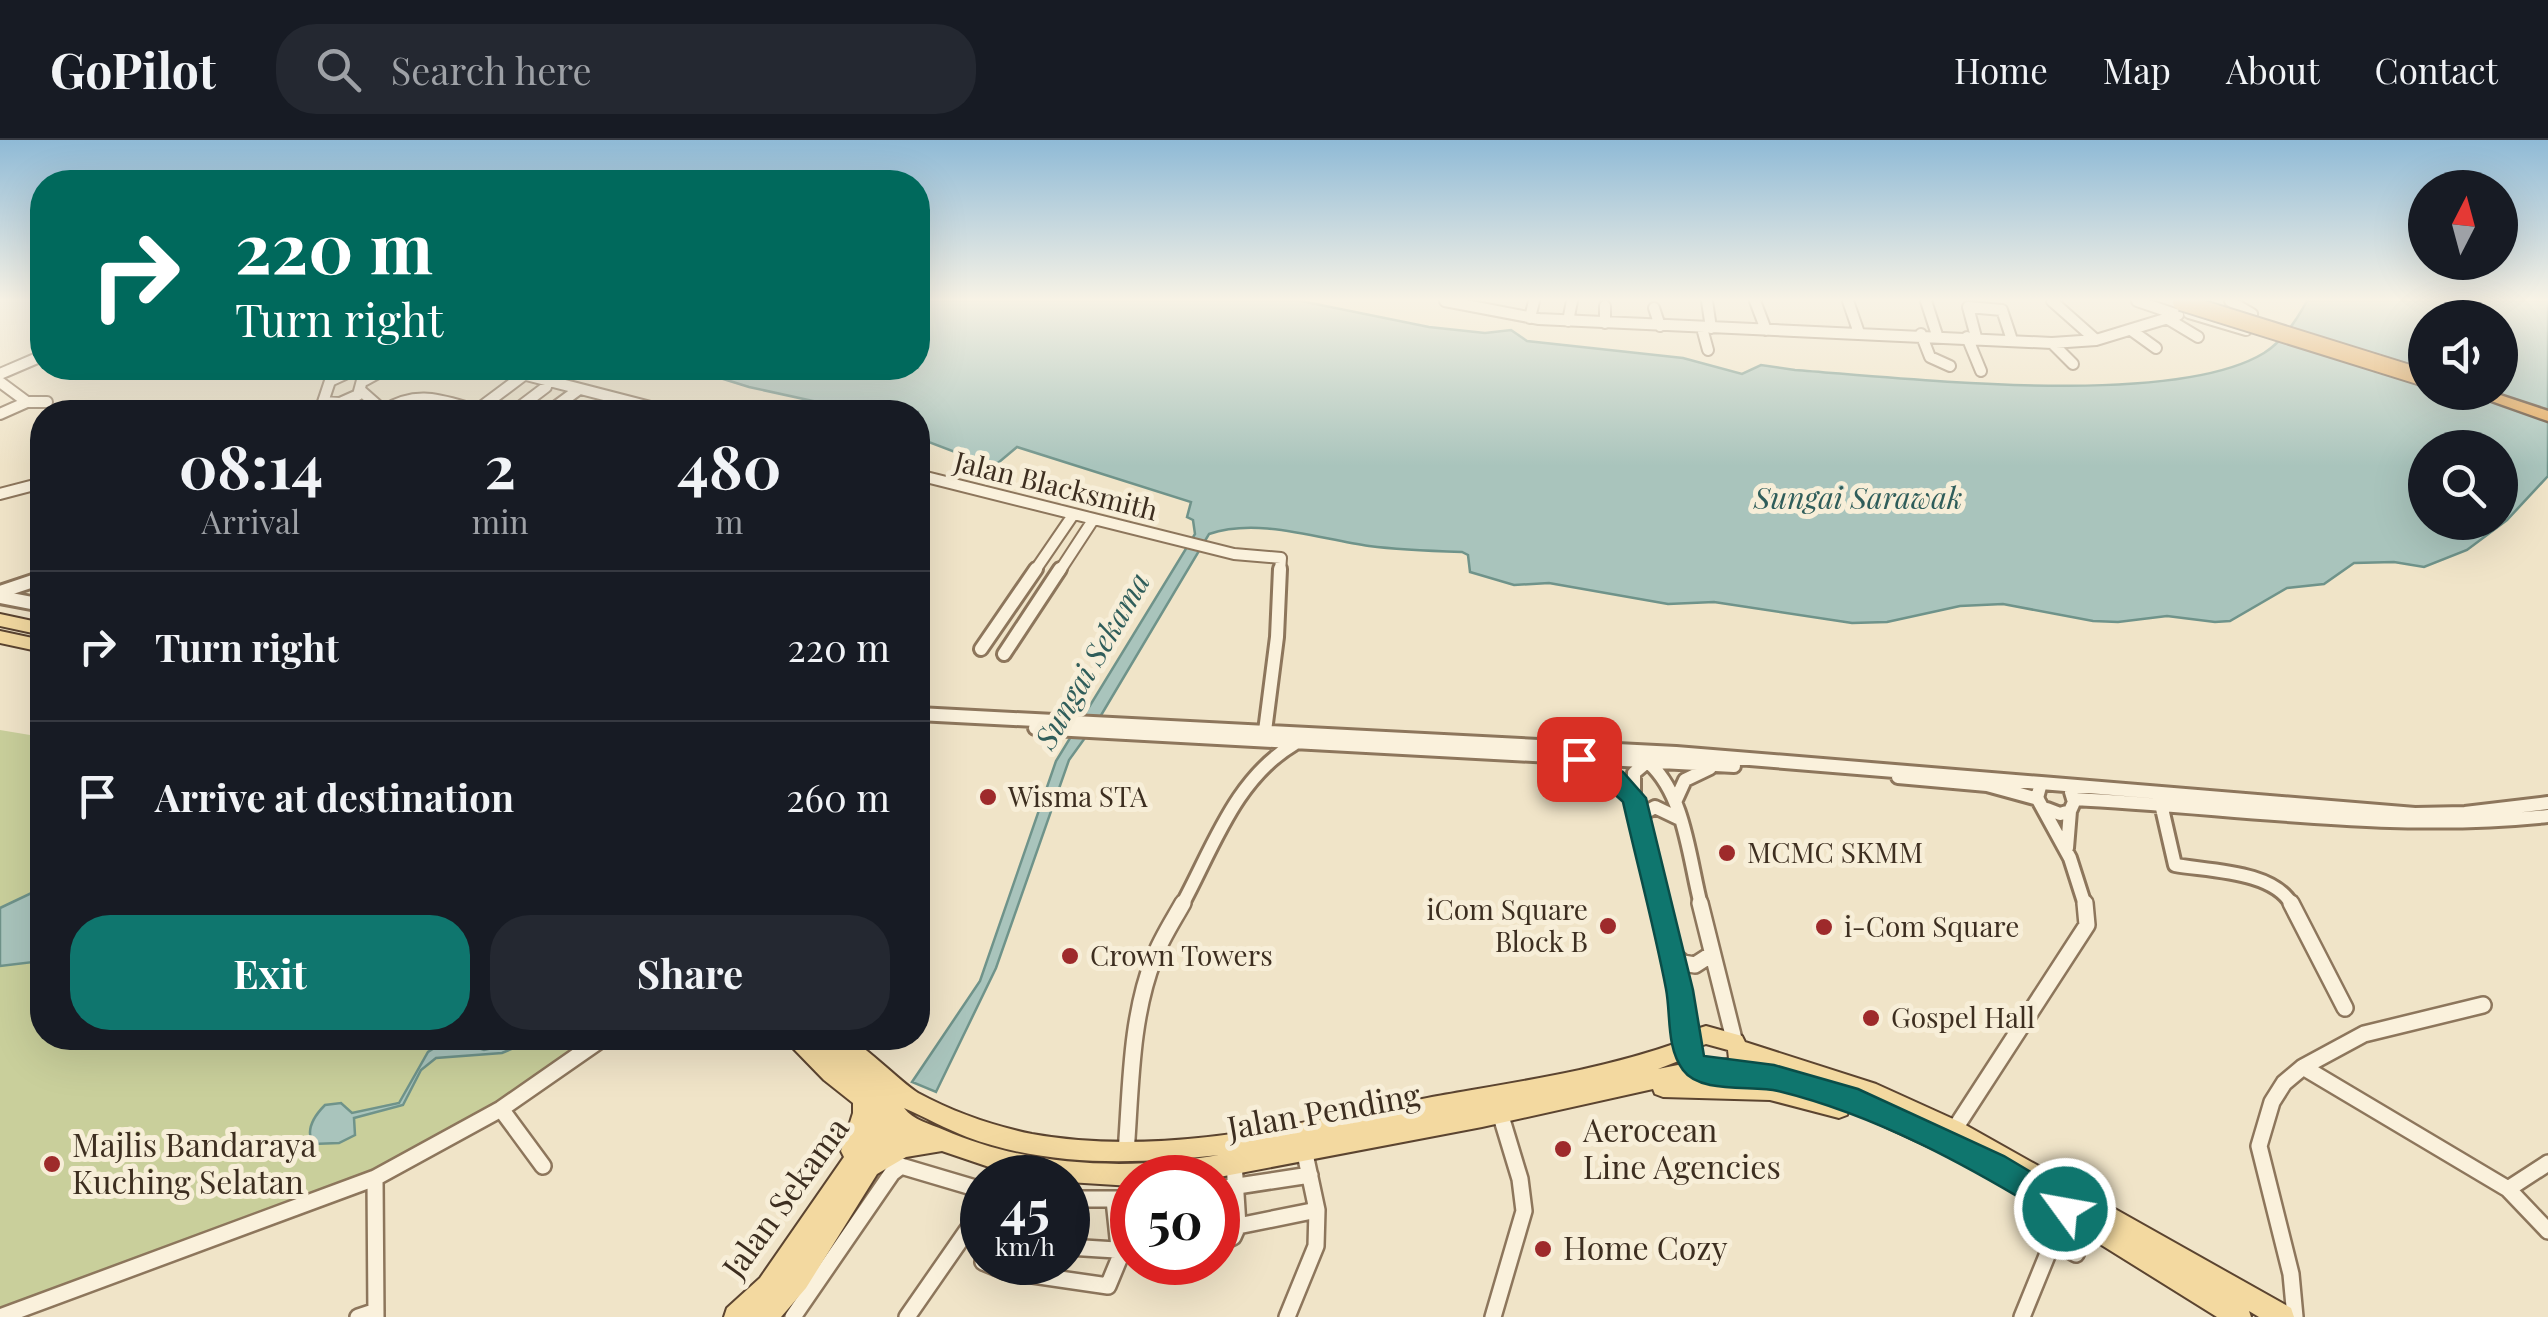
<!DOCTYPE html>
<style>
body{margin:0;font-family:"Playfair Display",serif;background:#242831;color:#f1f3f6;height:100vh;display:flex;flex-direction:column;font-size:38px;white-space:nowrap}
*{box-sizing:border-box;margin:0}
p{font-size:32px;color:#9ea1a6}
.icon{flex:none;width:55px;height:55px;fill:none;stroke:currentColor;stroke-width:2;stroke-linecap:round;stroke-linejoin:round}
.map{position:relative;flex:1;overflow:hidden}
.side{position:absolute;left:30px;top:260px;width:900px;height:650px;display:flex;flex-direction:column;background:#171b24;border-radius:40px;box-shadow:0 10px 40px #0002}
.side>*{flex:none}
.guide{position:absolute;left:30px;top:30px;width:900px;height:210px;border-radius:40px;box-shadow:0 10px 40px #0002;background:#00695c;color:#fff;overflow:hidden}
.needle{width:65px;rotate:6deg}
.controls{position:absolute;left:2408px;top:30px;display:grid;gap:20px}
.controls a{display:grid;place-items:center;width:110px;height:110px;border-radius:50%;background:#171b24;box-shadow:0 10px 40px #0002;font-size:50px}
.speed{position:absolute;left:960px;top:1015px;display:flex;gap:20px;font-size:50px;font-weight:700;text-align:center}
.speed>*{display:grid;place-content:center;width:130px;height:130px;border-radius:50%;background:#171b24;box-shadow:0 10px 40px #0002;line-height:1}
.speed small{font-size:25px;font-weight:400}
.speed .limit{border:15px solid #d22;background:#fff;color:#111}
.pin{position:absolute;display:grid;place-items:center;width:85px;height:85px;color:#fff;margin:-42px;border-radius:20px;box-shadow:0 5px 15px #0006}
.me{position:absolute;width:110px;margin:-55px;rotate:302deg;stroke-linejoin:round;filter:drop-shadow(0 0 8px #0008)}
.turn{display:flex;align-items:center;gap:35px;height:210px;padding:0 40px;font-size:45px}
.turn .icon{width:130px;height:130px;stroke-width:2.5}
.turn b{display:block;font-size:70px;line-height:85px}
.eta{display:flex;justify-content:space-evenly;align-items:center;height:170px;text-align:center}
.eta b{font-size:60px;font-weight:700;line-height:70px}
.action{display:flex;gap:20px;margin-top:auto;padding:20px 40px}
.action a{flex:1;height:115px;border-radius:40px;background:#0f766e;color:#fff;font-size:40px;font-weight:700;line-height:115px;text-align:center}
.action a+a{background:#242831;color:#f1f3f6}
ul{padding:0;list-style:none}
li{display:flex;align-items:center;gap:30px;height:150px;padding:0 40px;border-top:2px solid #363941}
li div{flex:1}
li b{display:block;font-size:38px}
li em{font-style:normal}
header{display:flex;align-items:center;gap:60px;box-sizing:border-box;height:140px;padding:0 50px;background:#171b24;border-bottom:2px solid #363941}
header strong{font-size:48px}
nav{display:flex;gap:55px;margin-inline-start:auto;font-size:35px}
.search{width:700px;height:90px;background:#242831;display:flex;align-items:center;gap:25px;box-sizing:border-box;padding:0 35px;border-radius:40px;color:#9ea1a6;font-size:38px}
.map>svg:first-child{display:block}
.green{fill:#c9cf9b}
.water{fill:#a9c4bc;stroke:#6f938a;stroke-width:2.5;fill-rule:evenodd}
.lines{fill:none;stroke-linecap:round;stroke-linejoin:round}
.minor-far2-casing{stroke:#8d765c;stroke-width:14}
.minor-far1-casing{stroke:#8d765c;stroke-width:18}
.minor-casing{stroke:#8d765c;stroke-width:20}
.major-casing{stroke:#5b4430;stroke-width:4}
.highway-casing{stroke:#5b4430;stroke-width:5}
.minor-far2{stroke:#faf1dc;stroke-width:10}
.minor-far1{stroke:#faf1dc;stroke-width:12}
.minor{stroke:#faf1dc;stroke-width:15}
.major{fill:#f3d9a0;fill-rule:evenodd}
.highway{fill:#e0a458;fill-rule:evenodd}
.highway-bridge-casing{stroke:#5b4430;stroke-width:20;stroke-linecap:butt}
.highway-bridge{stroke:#e0a458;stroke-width:16}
.route{fill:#0f766e;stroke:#0a4d48;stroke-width:2.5}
.poi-dot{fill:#9e2a2b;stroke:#f7eed8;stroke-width:4}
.labels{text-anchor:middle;stroke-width:10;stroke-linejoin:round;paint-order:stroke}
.street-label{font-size:28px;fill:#3d2e20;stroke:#f7eed8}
.poi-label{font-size:28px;fill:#3d2e20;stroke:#f7eed8;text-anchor:start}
.water-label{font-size:30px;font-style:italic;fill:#2f5d5a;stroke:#f7eed8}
.near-street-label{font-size:32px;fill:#3d2e20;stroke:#f7eed8}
.near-poi-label{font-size:32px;fill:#3d2e20;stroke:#f7eed8;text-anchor:start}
</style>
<header>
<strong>GoPilot</strong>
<div class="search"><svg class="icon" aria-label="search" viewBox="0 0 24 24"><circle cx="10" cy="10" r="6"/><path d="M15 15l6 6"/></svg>Search here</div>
<nav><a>Home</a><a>Map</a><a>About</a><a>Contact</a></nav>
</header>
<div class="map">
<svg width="2548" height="1177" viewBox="0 0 2548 1177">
<rect width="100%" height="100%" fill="#f0e4c8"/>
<path class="green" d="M 0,590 L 42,597 L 42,898 L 592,898 L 486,972 L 411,1014 L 249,1080 L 0,1168 Z"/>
<path class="water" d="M 918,161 L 1301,161 L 1429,187 L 1485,193 L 1511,190 L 1527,201 L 1683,218 L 1742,234 L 1761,225 L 1795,230 C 1904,238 2172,269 2264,213 C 2283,201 2296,181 2307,161 L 2548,161 L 2548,336 L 2507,380 L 2467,410 L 2424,427 L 2394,422 L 2354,423 L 2324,444 L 2287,448 L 2230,481 L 2215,482 L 2167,476 L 2118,482 L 2093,481 L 2003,464 L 1960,466 L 1887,482 L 1852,483 L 1714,462 L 1668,464 L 1549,443 L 1514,445 L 1470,432 L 1468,415 L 1462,412 C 1431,411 1400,410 1369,406 C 1319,399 1258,377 1209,394 L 1100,577 L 1069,620 L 996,828 L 936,952 L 912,942 L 980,841 L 1056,621 L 1195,394 L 1193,380 L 1187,377 L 1191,362 L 1017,307 L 998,323 L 976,320 L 918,298 L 918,272 L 863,272 L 749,247 L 688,228 L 918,228 ZM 2425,178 L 2500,178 L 2500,252 L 2425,252 ZM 2425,308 L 2500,308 L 2500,382 L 2425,382 Z
M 42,748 L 42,821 L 0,826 L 0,768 Z
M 450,898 L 484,910 L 538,898 L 502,913 L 436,918 L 421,930 L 403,965 L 354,978 L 355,995 L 339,1003 L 313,1004 C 305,990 314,976 325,965 L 341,963 L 352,973 L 399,963 L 428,912 Z"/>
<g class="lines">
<defs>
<path id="minor-far2" d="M 1445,161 L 1539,179 L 2052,203 L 2096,200 L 2178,175 L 2137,161
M 1707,161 L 1711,188
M 1755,161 L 1766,190
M 1848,161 L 1859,193
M 1926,161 L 1937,195
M 2052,161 L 2096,200
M 1605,166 L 1605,183
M 1654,168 L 1660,186
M 2189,173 L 2246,190 L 2252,174 L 2230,161
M 1530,178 L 1534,161
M 2168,179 L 2198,197
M 1568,181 L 1572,161
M 1702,188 L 1708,210
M 2131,190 L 2156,208
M 1921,194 L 1930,217 L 1950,226
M 1967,197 L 1981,231
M 1976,197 L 1968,167 L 2002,170 L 2012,200
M 2052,203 L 2073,224
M 348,228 L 356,229
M 499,228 L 670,272
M 356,229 L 364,233 L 358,255 L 340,263 L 323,262 L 330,241 Z
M 356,229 L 362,228
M 0,234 L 42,216
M 365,240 L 387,228
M 0,242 L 27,262 L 47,262
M 360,250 L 385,272
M 477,270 L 524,235
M 383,271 C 420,248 444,262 484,272
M 513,272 L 546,247
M 548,272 L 578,250
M 0,274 L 27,262
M 918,335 L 1234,414 L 1281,418 L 1280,432
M 0,354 L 42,343
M 1034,432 L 1073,375
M 1059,432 L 1093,380"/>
<path id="minor-far1" d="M 0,452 L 42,438
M 0,457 L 42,465
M 981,509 L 1036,429
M 1004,514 L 1060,429
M 918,574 L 1676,613 L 2041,643
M 1035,588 L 1734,626
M 1265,591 L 1277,497 L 1280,429
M 1584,621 L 1615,638 L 1634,658
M 1647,622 L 1634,633 L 1634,658 L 1658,765
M 1649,623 C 1685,655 1689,719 1701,765
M 1898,637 L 1987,645 L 2038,659
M 2074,659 C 2233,667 2389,693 2548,676
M 1675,662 L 1685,640 L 1710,628
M 2161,664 L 2175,725 C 2210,731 2274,731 2292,765
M 2047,669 L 2060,674 L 2070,671 L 2074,662 L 2071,652
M 1639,676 L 1655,667 L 1678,678
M 2067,708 L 2070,671
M 1182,765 C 1213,708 1235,639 1294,604
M 2085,765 L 2070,718 L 2037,658 L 2041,643 L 2415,674 L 2465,673 L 2548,663"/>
<path id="minor" d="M 1657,763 L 1688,901
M 1700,763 L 1735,903
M 2291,763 L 2345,868
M 1671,813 L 1683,823 L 1695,825 L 1712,814
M 2483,865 L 2364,894 L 2303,927 L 2508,1049 L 2548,1091
M 501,969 L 543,1026
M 1954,990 L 2087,785 L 2085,763
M 1126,1013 C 1131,949 1130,879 1154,818 C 1161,799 1173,781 1183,763
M 375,1038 L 376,1177
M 1218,1049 L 1310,1035
M 2508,1049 L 2548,1023
M 1068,1059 L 1132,1059
M 1238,1086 L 1317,1070
M 1218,1104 L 1233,1097 L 1238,1086 L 1234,1022
M 1068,1107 L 1132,1111
M 983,1122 L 1005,1131 L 1108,1146 L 1120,1117 L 1114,1060
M 0,1177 L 375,1038 L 501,969 L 603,898
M 358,1177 L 376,1171
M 793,1177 L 892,1033 L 901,1026 L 982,1050
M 907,1177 L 982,1069
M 1287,1177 L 1316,1106 L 1317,1070 L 1304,1009
M 1493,1177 L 1524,1071 L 1520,1039 L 1500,973
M 2022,1177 L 2053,1101 L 2076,1114 L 2089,1084
M 2295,1177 L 2291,1134 L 2259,1006 L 2272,962 L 2284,943 L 2303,927"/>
<path id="major" d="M 0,474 L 42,483 L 42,495 L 0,486 Z
M 0,491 L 42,500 L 42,512 L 0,503 Z
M 1706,886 L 1742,896 L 1745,902 L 1876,944 L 1962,983 L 2291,1168 L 2294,1177 L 2259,1177 L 2249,1171 L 2251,1177 L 2217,1177 L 1986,1033 L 1849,970 L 1847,975 L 1839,978 L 1770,960 L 1663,957 L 1655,954 L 1653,949 L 1482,987 L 1214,1038 L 1132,1038 L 1132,1046 L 1068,1042 L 1068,1038 L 1034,1038 L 1001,1031 L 942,1011 L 906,1017 L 877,1034 L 806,1148 L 781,1177 L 724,1177 L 727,1168 L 760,1138 L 844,1017 L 841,1011 L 853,973 L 853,963 L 824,940 L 790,905 L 787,898 L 811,898 L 817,904 L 816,898 C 825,898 837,896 846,898 C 860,900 900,942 918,953 C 953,972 993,986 1032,994 C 1164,1018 1303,982 1432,957 C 1515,942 1598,931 1677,903 L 1681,894 ZM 1706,904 L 1728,910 L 1729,919 L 1712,921 L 1704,918 L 1698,907 ZM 1681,920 L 1683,924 L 1658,929 ZM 904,968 C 925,977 946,989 967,997 C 1048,1027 1135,1024 1219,1015 C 1128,1031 1029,1027 944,990 C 930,984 913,980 904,968 Z"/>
<path id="highway" d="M 2466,252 L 2491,252 L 2548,271 L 2548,281 Z"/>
</defs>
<use href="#minor-far2" class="minor-far2-casing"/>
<use href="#minor-far1" class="minor-far1-casing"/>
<use href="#minor" class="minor-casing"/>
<use href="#major" class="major-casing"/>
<use href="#highway" class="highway-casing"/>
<use href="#minor-far2" class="minor-far2"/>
<use href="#minor-far1" class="minor-far1"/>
<use href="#minor" class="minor"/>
<use href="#major" class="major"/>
<use href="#highway" class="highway"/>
<defs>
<path id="highway-bridge" d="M 2181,162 L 2425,238"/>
</defs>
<use href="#highway-bridge" class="highway-bridge-casing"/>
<use href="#highway-bridge" class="highway-bridge"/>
</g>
<linearGradient id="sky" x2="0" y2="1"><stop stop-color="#8fbad6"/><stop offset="0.49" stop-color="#f8f3e6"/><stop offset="1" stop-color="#f8f3e6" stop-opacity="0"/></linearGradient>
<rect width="2548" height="326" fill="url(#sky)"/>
<path class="route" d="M 1579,610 L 1623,632 L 1646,658 L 1693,850 L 1704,916 L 1774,925 L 1858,949 L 2004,1016 L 2076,1059 L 2080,1069 L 2076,1079 L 2065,1083 L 2055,1079 C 1969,1026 1876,975 1778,951 C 1752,945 1700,954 1683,930 C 1666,907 1671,875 1666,849 C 1654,786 1637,724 1623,662 C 1606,644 1578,633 1567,619 L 1571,613 Z"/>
<g class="poi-dot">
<circle cx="988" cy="657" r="10"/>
<circle cx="1727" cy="713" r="10"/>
<circle cx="1608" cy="786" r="10"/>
<circle cx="1824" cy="787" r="10"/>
<circle cx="1070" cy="816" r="10"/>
<circle cx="1871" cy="878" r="10"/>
<circle cx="1563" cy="1009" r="10"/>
<circle cx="52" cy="1024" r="10"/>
<circle cx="1543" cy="1109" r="10"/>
</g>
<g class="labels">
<g class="street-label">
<text transform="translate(1056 346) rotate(14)" y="10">Jalan Blacksmith</text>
</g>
<g class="poi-label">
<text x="1008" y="667">Wisma STA</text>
<text x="1747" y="723">MCMC SKMM</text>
<text x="1588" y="780" text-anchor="end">iCom Square<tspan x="1588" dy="32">Block B</tspan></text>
<text x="1844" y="797">i-Com Square</text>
<text x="1090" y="826">Crown Towers</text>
<text x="1891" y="888">Gospel Hall</text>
</g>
<g class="water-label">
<text x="1858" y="369">Sungai Sarawak</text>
<text transform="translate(1093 521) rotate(-60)" y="10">Sungai Sekama</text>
</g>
<g class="near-street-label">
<text transform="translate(1324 972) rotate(-10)" y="11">Jalan Pending</text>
<text transform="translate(786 1058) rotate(-54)" y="11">Jalan Sekama</text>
</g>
<g class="near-poi-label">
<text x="1583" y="1002">Aerocean<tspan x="1583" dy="37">Line Agencies</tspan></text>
<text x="72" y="1017">Majlis Bandaraya<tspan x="72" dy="37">Kuching Selatan</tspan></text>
<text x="1563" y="1120">Home Cozy</text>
</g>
</g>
</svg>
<div class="controls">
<a><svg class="needle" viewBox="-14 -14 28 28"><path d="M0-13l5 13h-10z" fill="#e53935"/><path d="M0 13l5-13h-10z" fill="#9ea1a6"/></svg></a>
<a><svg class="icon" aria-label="sound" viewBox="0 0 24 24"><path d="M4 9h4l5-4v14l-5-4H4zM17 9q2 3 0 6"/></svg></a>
<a><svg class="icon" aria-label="search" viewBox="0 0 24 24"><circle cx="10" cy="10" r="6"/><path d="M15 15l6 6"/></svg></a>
</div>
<div class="speed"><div>45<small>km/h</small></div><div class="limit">50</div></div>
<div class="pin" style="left:1579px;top:619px;background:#d93025"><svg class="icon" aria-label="arrive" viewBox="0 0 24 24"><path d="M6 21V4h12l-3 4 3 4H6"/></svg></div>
<svg class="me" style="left:2065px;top:1069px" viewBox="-20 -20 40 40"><circle r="17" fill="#0f766e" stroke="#fff" stroke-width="3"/><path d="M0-11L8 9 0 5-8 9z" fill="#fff"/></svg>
<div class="guide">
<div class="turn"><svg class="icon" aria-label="right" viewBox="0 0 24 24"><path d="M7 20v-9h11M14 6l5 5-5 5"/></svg><div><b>220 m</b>Turn right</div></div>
</div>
<section class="side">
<div class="eta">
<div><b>08:14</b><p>Arrival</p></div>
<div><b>2</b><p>min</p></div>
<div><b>480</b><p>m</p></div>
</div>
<ul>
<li><svg class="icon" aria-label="right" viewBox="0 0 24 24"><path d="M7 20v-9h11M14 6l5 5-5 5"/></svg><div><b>Turn right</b></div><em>220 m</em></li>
<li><svg class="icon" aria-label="arrive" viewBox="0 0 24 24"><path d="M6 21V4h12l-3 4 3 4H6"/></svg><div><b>Arrive at destination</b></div><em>260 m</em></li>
</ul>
<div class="action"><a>Exit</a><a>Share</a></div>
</section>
</div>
